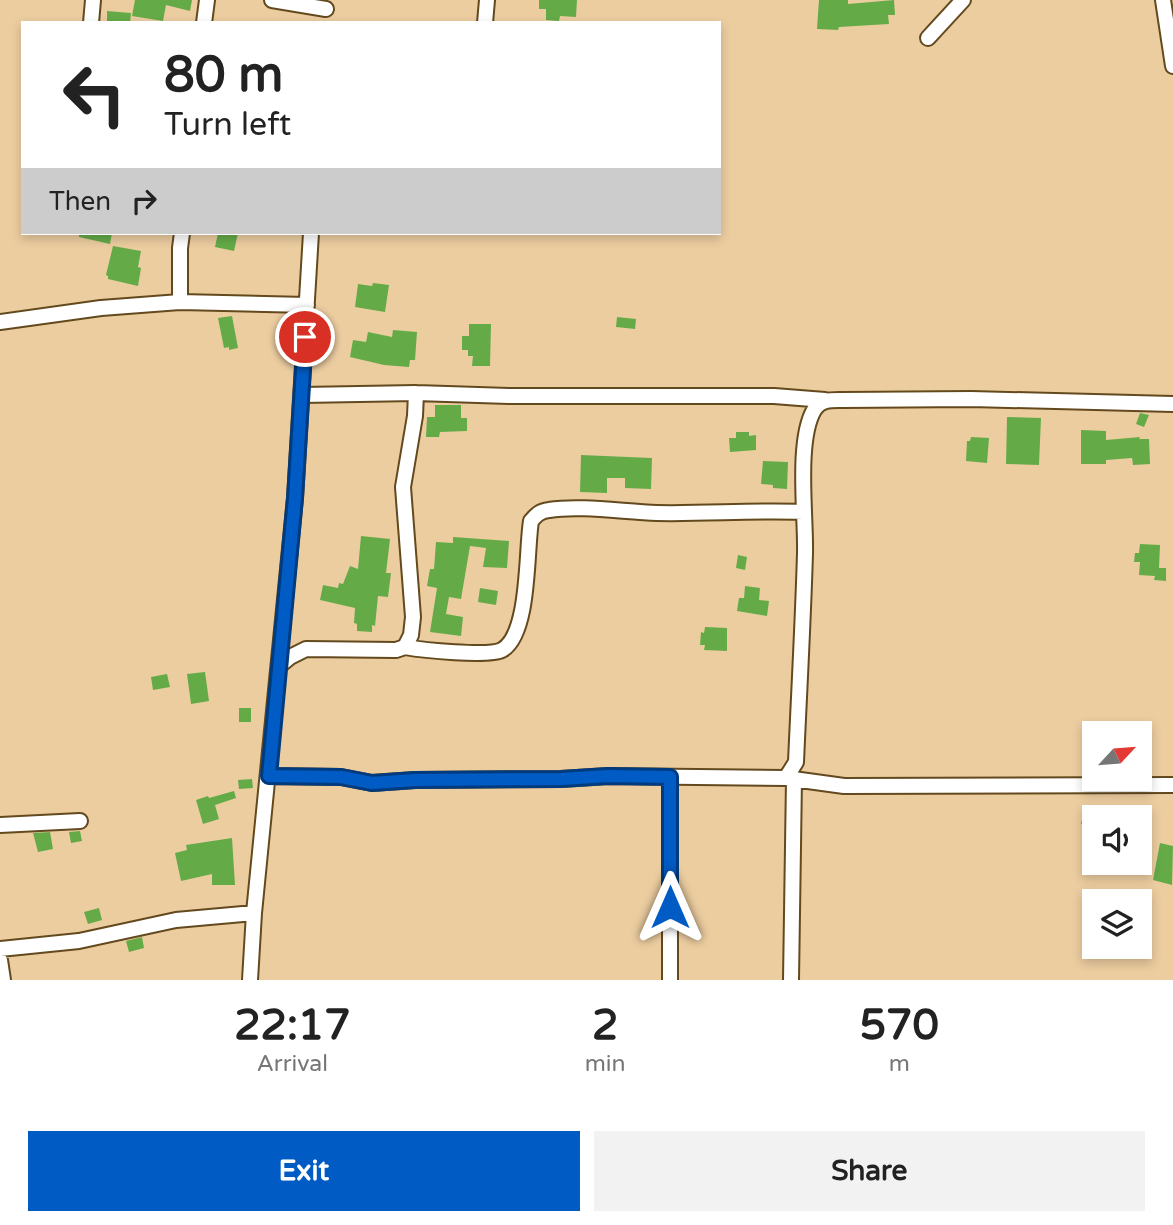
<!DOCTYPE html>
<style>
body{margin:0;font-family:"Varela Round",sans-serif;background:#f2f2f2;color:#222;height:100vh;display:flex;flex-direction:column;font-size:26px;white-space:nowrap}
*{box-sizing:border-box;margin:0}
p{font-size:23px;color:#767676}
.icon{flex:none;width:38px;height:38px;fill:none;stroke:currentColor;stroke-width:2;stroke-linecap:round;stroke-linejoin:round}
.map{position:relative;height:980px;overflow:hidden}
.side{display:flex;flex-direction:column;background:#fff;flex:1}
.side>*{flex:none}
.hud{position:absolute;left:21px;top:21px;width:700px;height:214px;border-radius:0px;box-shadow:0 4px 10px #0003;background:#fff;color:#222;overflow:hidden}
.needle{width:46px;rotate:64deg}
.fabs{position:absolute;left:1082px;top:721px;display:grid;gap:14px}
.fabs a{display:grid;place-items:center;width:70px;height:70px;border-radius:0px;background:#fff;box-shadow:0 4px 10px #0003;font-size:35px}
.pin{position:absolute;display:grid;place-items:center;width:60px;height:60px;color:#fff;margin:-30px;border:4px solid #fff;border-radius:50%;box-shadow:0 2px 7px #0007}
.me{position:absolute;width:77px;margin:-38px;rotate:0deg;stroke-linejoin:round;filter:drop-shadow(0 0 5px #0008)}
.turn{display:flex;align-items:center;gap:24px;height:147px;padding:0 28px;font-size:32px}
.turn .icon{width:91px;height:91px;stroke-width:2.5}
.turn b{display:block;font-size:49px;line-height:60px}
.then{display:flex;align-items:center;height:66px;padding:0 28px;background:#0003;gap:14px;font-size:26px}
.eta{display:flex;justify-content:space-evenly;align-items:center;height:119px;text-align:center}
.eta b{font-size:42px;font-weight:700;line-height:49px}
.cta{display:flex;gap:14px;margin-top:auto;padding:14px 28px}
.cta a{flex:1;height:80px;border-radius:0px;background:#005bc4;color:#fff;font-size:28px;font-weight:700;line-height:80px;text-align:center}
.cta a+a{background:#f2f2f2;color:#222}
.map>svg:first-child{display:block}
.building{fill:#64ab48}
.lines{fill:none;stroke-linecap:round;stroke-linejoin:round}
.street-casing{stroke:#63491e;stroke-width:18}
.street{stroke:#fff;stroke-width:14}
.route-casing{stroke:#003b7f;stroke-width:18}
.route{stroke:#005bc4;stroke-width:12}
</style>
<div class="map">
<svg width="1173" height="980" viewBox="0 0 1173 980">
<rect width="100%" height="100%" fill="#eccda0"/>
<path class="building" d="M 135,0 L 192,0 L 190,11 L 166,5 L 163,21 L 132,16 Z
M 539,0 L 577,0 L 576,17 L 560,16 L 559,21 L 546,20 L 546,9 L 539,9 Z
M 819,0 L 848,0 L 848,4 L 894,0 L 895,15 L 888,15 L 889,24 L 839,27 L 838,30 L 817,29 Z
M 107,11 L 131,13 L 130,23 L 107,23 Z
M 79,233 L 112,233 L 110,244 L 79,237 Z
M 218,233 L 238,233 L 234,251 L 215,247 Z
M 113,246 L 141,251 L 138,267 L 141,268 L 138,286 L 108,279 L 108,276 L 106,275 Z
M 373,283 L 389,285 L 385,312 L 355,307 L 358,284 L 372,286 Z
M 232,316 L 238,348 L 229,350 L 229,347 L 224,348 L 218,318 Z
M 617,317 L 636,319 L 635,329 L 616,327 Z
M 469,324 L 491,324 L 490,366 L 472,366 L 473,356 L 468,356 L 468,350 L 462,350 L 462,336 L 469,336 Z
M 393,330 L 417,332 L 415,360 L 410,360 L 409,367 L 384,365 L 350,357 L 353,340 L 366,342 L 368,332 L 392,337 Z
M 435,405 L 461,405 L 461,418 L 467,418 L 467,431 L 440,432 L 439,437 L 426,437 L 427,417 L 435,417 Z
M 1140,413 L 1149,415 L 1144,427 L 1136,424 Z
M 1007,417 L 1041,418 L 1039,465 L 1006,464 Z
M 1081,430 L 1106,431 L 1106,440 L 1140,437 L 1139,439 L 1149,439 L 1150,464 L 1133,465 L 1132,458 L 1106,460 L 1106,464 L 1081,464 Z
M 736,432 L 749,432 L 749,436 L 756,435 L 756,450 L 730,452 L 729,438 L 736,438 Z
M 971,437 L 989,438 L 987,463 L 966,461 L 967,441 L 970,441 Z
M 581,455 L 652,458 L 651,489 L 625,488 L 625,478 L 607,478 L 607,493 L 580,492 Z
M 763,461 L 788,462 L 787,489 L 773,488 L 773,485 L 761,484 Z
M 361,536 L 390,539 L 386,573 L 391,573 L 388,597 L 378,596 L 375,626 L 372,625 L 372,632 L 357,631 L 357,624 L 354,623 L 355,608 L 320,600 L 323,585 L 338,588 L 339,583 L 343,584 L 350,566 L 358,569 Z
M 453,537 L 509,541 L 507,568 L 483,567 L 486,548 L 470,546 L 461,599 L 449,597 L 446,614 L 463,617 L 461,636 L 430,632 L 437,588 L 427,586 L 430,569 L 434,569 L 436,542 L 453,543 Z
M 1140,544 L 1160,545 L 1159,568 L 1166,568 L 1166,581 L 1154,580 L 1155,576 L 1139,575 L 1140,562 L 1134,562 L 1135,553 L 1139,553 Z
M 738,555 L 747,557 L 745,570 L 736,568 Z
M 745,586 L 760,588 L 759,600 L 769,601 L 767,616 L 737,611 L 739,598 L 744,598 Z
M 480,588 L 498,591 L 496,605 L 478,602 Z
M 705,627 L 727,628 L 727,651 L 704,650 L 705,645 L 700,645 L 701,632 L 704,633 Z
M 205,672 L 209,701 L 191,704 L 187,674 Z
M 167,674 L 170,687 L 153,690 L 151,677 Z
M 239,708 L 251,708 L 251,722 L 239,722 Z
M 252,779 L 253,788 L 239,789 L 238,780 Z
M 234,791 L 236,798 L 215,805 L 219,819 L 203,824 L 196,800 L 208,796 L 209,798 Z
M 1084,813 L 1094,815 L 1094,827 L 1081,824 Z
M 80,831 L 82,841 L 71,843 L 69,832 Z
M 50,832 L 53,849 L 38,852 L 33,833 Z
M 232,838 L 235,885 L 212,885 L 212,874 L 181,881 L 175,853 L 187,850 L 186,845 Z
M 1160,843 L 1173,846 L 1172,885 L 1153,880 Z
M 99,908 L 102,920 L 88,924 L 84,912 Z
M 142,937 L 144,948 L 129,952 L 126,941 Z"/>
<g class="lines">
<defs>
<path id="street" d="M 272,0 L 326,9
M 1163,0 L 1173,66
M 91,23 L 93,0
M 204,23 L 207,0
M 485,23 L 487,0
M 928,38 L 963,0
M 180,302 L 180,248 L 182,233
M 0,322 L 101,308 L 180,302 L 307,305
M 302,395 L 416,393 L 509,396 L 774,396 L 825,400
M 405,647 C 422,650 488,657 502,650 C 530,634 526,551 531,521 C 536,515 540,511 549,510 C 580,505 624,512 657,513 C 706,514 754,510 803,512
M 279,666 L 290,657 L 306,649 L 396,650 L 405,647 L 411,635 L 413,617 L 403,487 L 415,416 L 416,393
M 269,776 L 341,777 L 372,783 L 415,780 L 561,779 L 608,776 L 786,778 L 844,786 L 1173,785
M 786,778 L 796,762 C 799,693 803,623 805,553 C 806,516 796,441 814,410 C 821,399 831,400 842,400 L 971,399 L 1173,404
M 0,825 L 80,821
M 0,949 L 79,941 L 176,920 L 254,913
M 0,960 L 3,980
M 250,980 L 254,913 L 295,498 L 311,233
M 670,980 L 670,777
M 791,980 L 794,779"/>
</defs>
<use href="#street" class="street-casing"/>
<use href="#street" class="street"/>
</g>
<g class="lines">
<defs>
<path id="route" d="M 305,337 L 295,498 L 269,776 L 341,777 L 372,783 L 415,780 L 561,779 L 608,776 L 670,777 L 670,907"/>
</defs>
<use href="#route" class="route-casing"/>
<use href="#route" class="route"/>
</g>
</svg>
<div class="fabs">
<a><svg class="needle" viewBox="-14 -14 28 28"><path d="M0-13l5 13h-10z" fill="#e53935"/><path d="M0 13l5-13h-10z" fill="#767676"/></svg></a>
<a><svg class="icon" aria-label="sound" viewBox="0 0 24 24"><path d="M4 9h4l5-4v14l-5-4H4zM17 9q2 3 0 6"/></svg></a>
<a><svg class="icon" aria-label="layers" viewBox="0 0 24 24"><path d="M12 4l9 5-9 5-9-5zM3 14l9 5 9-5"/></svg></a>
</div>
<div class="pin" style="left:305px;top:337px;background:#d93025"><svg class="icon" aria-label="arrive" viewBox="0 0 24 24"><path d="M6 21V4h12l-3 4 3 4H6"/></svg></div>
<svg class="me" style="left:670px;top:907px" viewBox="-20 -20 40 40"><path d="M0-17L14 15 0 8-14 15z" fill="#005bc4" stroke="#fff" stroke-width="4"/></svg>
<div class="hud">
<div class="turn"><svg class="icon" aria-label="left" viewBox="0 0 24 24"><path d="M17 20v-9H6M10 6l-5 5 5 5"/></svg><div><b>80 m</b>Turn left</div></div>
<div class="then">Then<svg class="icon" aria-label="right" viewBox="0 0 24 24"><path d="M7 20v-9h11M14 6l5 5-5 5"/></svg></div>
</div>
</div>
<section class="side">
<div class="eta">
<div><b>22:17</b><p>Arrival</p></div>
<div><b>2</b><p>min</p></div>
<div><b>570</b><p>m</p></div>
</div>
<div class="cta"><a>Exit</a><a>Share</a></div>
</section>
